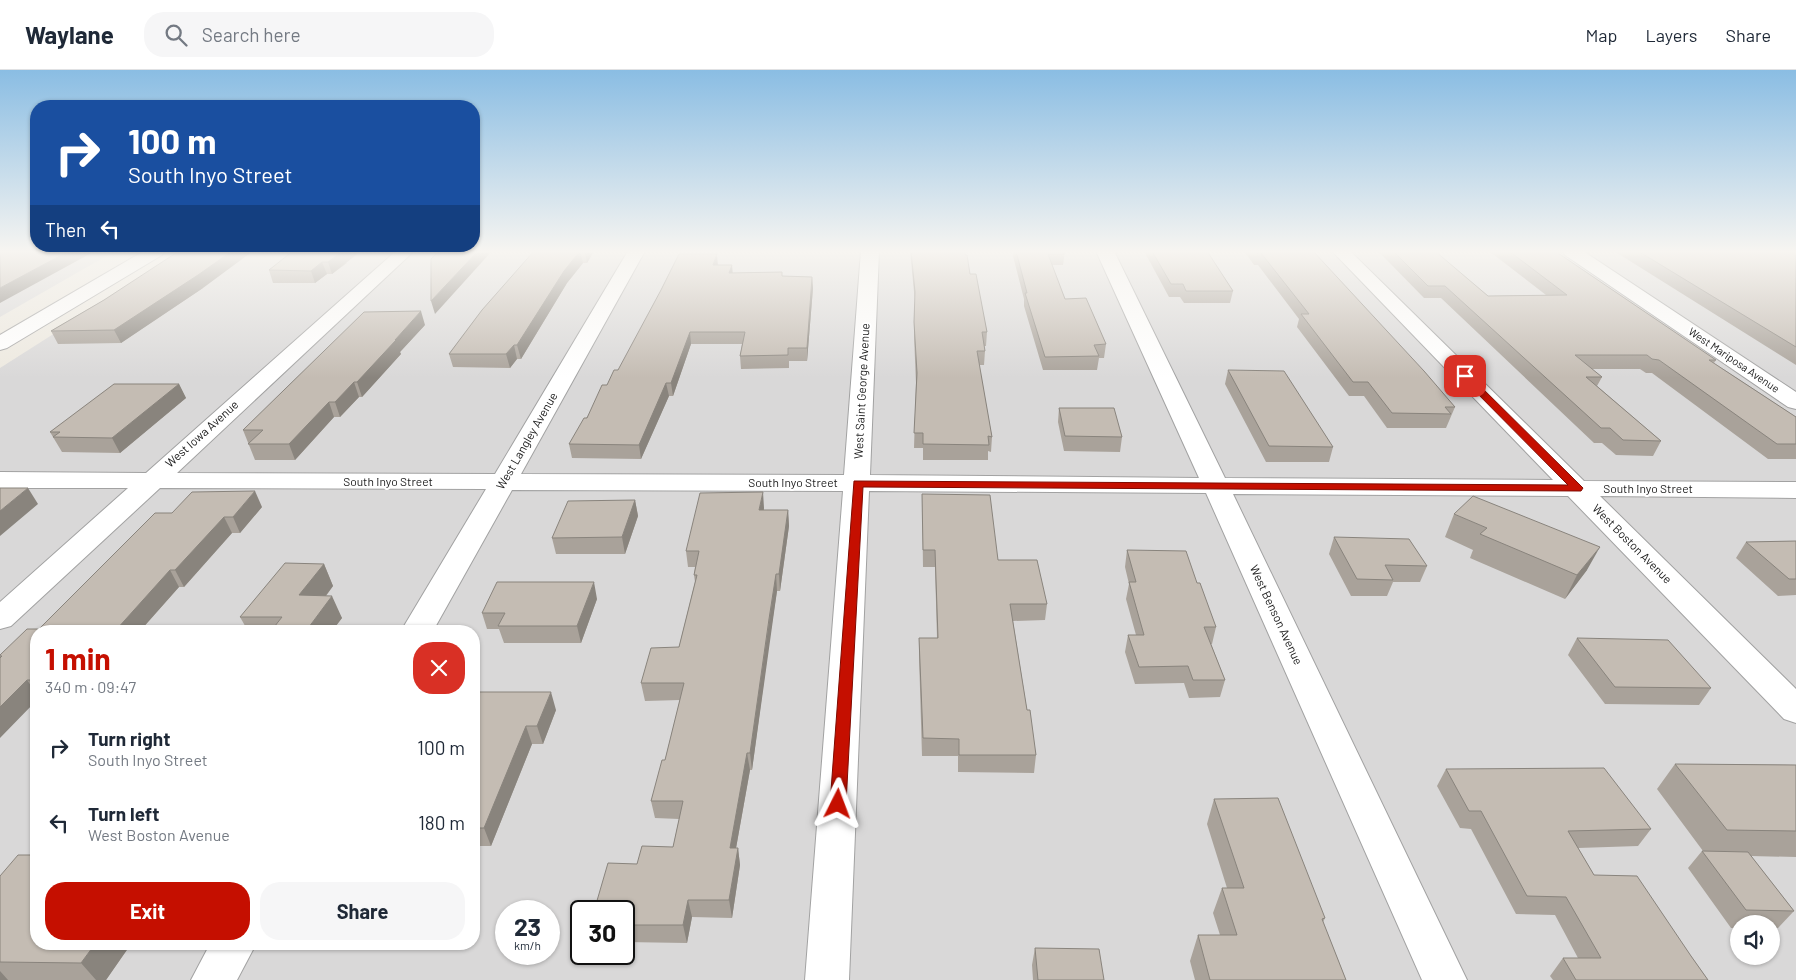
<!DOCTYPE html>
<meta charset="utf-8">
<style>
body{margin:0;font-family:Barlow,sans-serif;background:#f6f6f7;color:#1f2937;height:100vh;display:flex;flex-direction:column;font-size:19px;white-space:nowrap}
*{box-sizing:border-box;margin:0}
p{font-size:16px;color:#747a83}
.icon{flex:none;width:28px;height:28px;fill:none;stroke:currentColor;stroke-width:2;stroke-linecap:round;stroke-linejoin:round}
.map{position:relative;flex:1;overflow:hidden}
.sheet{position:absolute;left:30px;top:555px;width:450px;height:325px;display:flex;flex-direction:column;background:#fff;border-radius:20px;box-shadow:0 1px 4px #0004}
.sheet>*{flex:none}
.banner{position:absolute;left:30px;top:30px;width:450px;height:152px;border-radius:20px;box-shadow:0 1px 4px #0004;background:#1a4fa0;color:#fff;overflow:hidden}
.fabs{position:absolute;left:1730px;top:845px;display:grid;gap:10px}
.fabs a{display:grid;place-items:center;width:50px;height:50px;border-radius:50%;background:#fff;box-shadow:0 1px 4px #0004;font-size:25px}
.speed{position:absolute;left:495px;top:830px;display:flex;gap:10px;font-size:25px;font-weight:700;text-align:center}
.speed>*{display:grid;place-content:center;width:65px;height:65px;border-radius:50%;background:#fff;box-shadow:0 1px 4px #0004;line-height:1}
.speed small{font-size:12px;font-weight:400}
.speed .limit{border:2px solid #111;border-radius:8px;background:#fff;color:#111}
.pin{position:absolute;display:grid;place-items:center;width:42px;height:42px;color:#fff;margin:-21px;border-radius:10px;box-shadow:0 2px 8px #0006}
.me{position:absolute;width:55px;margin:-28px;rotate:3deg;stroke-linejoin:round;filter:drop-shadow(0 0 4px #0008)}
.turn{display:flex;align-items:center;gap:18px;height:105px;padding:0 15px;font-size:22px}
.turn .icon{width:65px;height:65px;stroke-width:2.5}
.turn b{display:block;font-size:35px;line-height:42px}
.then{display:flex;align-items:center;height:48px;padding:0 15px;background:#0003;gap:10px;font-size:19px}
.round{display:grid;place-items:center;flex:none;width:52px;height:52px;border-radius:20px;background:#f6f6f7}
.headline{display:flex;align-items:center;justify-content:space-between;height:85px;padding:0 15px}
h1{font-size:30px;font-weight:700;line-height:38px;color:#c50f00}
.action{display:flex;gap:10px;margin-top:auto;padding:10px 15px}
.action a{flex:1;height:58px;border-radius:20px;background:#c50f00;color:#fff;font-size:20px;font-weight:700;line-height:58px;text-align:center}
.action a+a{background:#f6f6f7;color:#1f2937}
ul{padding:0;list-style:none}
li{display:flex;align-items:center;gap:15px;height:75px;padding:0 15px}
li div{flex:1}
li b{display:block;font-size:19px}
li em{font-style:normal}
header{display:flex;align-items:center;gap:30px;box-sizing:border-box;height:70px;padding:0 25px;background:#fff;border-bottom:1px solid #e0e1e3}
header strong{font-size:24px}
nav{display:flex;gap:28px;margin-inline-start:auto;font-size:18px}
.search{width:350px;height:45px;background:#f6f6f7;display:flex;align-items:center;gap:12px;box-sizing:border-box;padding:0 18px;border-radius:20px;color:#747a83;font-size:19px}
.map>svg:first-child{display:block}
.residential{fill:#d9d8d8;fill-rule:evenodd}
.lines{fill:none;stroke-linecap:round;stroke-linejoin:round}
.minor-casing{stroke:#a2a2a2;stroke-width:2}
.tertiary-casing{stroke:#a2a2a2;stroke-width:2}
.minor{fill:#fff;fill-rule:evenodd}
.tertiary{fill:#fff;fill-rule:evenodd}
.wall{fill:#a9a29a}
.shaded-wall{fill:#89847d}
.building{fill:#c4bcb3;stroke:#89847d}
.route{fill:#c50f00;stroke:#800a00}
.labels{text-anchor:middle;stroke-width:4;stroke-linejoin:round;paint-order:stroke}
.far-street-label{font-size:11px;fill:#1b1b1b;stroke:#fff}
.street-label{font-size:12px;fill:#1b1b1b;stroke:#fff}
</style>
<header>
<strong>Waylane</strong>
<div class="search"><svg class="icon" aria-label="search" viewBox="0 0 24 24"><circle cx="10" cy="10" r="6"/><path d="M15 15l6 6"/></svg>Search here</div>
<nav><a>Map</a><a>Layers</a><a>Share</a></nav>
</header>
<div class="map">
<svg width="1796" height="910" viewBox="0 0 1796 910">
<rect width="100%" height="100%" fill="#ede9e0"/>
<path class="residential" d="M 0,181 L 115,181 L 0,247 Z
M 184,181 L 1796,181 L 1796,910 L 0,910 L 0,298 ZM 36,561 L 474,561 L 474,874 L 36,874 ZM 506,841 L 549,841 L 549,884 L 506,884 ZM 581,841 L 624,841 L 624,884 L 581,884 ZM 1739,854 L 1771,854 L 1771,886 L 1739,886 Z"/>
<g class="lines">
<defs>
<path id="minor" d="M 396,181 L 414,181 L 177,403 L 495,404 L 628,181 L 645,181 L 521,404 L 844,405 L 861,181 L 879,181 L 870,405 L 1199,408 L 1096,181 L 1114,181 L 1225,408 L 1553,410 L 1332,181 L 1350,181 L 1584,411 L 1796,412 L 1796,428 L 1600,426 L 1796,619 L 1796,653 L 1784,649 L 1568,426 L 1233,424 L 1467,910 L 1422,910 L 1206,423 L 869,421 L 849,910 L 805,910 L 843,421 L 512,420 L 433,561 L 401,561 L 486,419 L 160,418 L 11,556 L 0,559 L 0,532 L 128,418 L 0,418 L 0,402 L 146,403 Z
M 1563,181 L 1583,181 L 1796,322 L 1796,339 L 1788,337 L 1565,185 Z
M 210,874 L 256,874 L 237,910 L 191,910 Z"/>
<path id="tertiary" d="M 144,181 L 164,181 L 162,185 L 7,278 L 0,280 L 0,265 Z"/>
</defs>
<use href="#minor" class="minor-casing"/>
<use href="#tertiary" class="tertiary-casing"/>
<use href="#minor" class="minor"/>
<use href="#tertiary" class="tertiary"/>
</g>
<path class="wall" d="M 293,181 L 347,193 L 332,204 L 327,204 L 315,213 L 273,213 L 269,200 Z
M 534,181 L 594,181 L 587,193 L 583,193 L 567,213 L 521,289 L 517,289 L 510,298 L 453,297 L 449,284 Z
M 910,181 L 965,181 L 970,204 L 987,262 L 986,276 L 984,276 L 985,281 L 984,295 L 979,295 L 992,367 L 991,382 L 988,381 L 988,390 L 923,390 L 923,378 L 914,378 L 916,313 L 914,266 L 915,232 Z
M 1014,181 L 1065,181 L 1063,195 L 1052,195 L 1065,229 L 1106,274 L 1104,288 L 1099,288 L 1097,300 L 1043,300 L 1024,236 L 1024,229 L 1013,186 Z
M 1144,181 L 1207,181 L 1233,221 L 1230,233 L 1184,233 L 1180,227 L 1169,227 Z
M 1244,181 L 1313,181 L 1455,337 L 1446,358 L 1387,358 L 1364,326 L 1349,326 L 1297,257 L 1299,249 L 1258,195 L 1254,195 Z
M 1378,181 L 1435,181 L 1488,226 L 1546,225 L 1489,181 L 1555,181 L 1716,290 L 1714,293 L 1796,347 L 1796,389 L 1768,389 L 1652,303 L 1646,303 L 1640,299 L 1592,299 L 1602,307 L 1597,316 L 1661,371 L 1653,386 L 1616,385 L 1602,373 L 1594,373 L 1441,228 L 1424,228 Z
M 1614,181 L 1794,181 L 1796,182 L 1796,295 Z
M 718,195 L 733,203 L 782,202 L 782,206 L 812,207 L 813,218 L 807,291 L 789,291 L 789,298 L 741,299 L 740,286 L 742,274 L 691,274 L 673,326 L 669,326 L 641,389 L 572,388 L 569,374 L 618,300 Z
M 203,218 L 121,273 L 58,274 L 51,261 L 104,230 Z
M 425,255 L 400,282 L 401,284 L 362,327 L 359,327 L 340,347 L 334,347 L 295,390 L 255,390 L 243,360 Z
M 1228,300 L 1333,377 L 1329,392 L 1266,392 L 1225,314 Z
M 179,314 L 186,328 L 120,383 L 62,382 L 50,362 Z
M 1059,338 L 1122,367 L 1120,382 L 1064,381 L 1058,352 Z
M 922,424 L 1047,534 L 1045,550 L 1013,551 L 1027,640 L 1036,685 L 1034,703 L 958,702 L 958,686 L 922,686 L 919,585 L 919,568 L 937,568 L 935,497 L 923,497 Z
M 635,430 L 638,446 L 625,484 L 556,484 L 552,468 Z
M 262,437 L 240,463 L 232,463 L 184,517 L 179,517 L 140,561 L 36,561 L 36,631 L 0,587 L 0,585 L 39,559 L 172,443 Z
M 764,438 L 764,440 L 788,440 L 789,456 L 780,521 L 777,521 L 770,566 L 752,700 L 750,700 L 736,778 L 738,778 L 740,795 L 732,848 L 692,847 L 687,873 L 624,872 L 624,841 L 637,794 L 673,777 L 679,749 L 655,748 L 651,731 L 665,690 L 680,630 L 645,631 L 641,613 L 679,577 L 695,512 L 694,505 L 695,497 L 688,497 L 686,481 Z
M 1454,444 L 1587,500 L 1565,529 L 1470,488 L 1473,480 L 1445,467 Z
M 1334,467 L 1427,496 L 1420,512 L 1393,512 L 1387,526 L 1351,526 L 1329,484 Z
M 1796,471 L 1796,525 L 1778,526 L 1736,488 L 1746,472 Z
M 1127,480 L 1197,513 L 1216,557 L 1212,574 L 1211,574 L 1225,610 L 1220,627 L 1189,628 L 1184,613 L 1135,614 L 1125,582 L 1128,565 L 1136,565 L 1126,529 L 1129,514 L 1125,497 Z
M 324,494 L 333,516 L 326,526 L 342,548 L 332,561 L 248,561 L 240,547 Z
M 597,529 L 581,573 L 504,573 L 499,559 L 487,559 L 482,543 Z
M 1577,568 L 1711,618 L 1699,635 L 1605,634 L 1568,585 Z
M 474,622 L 556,640 L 543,674 L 532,674 L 491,776 L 474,776 Z
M 1675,694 L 1796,695 L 1796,787 L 1751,786 L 1794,841 L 1778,858 L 1771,858 L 1771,854 L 1739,854 L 1739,858 L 1731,858 L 1688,798 L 1702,781 L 1703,781 L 1657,719 Z
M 1446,699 L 1651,759 L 1638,776 L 1578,778 L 1594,805 L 1691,886 L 1708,910 L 1553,910 L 1550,906 L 1563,888 L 1578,888 L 1555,845 L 1516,844 L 1471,759 L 1460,758 L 1437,716 Z
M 1214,729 L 1325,848 L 1323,852 L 1346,910 L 1195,910 L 1190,891 L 1198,865 L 1220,865 L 1213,843 L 1222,818 L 1227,818 L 1207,754 Z
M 0,806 L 131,874 L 106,910 L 0,910 Z
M 1035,878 L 1104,910 L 1033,910 L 1032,895 Z"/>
<path class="shaded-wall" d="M 69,181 L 95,181 L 0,233 L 0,218 Z
M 232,181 L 253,181 L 203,218 L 121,273 L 114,260 Z
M 343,181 L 361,181 L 332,204 L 328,192 Z
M 478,181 L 492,181 L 435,244 L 431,231 Z
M 580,181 L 583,193 L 567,213 L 521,289 L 517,275 L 564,201 Z
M 585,181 L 594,181 L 587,193 Z
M 717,184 L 718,196 L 713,195 Z
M 322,192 L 327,204 L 315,213 L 311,201 Z
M 732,195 L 733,206 L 729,203 Z
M 812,207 L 813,218 L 807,291 L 807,278 Z
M 421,241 L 425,255 L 400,282 L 401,284 L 362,327 L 357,312 Z
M 690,262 L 691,274 L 673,326 L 671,313 Z
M 514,275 L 517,289 L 510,298 L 506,284 Z
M 354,312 L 359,327 L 340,347 L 335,332 Z
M 666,313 L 669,326 L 641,389 L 639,375 Z
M 179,314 L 186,328 L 120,383 L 112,368 Z
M 329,332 L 334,347 L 295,390 L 289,374 Z
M 28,418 L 38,434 L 0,466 L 0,441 Z
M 255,421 L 262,437 L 240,463 L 233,447 Z
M 763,422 L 764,438 L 761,456 L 759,440 Z
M 635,430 L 638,446 L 625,484 L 622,467 Z
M 788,440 L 789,456 L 780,521 L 779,504 Z
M 224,447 L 232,463 L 184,517 L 175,500 Z
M 1600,477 L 1587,500 L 1565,529 L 1577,505 Z
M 324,494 L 333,516 L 309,548 L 299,525 Z
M 170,500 L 179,517 L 140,561 L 116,561 L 116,560 Z
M 776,504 L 777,521 L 752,700 L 750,683 Z
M 594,512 L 597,529 L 581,573 L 577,556 Z
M 332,526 L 342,548 L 332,561 L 306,561 Z
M 27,610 L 36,623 L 36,631 L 0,668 L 0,637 Z
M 551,622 L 556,640 L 543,674 L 537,656 Z
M 526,656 L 532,674 L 491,776 L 484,758 Z
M 747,683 L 750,700 L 733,795 L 730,778 Z
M 738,778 L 740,795 L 732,848 L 729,830 Z
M 688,830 L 692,847 L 687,873 L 683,855 Z
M 95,874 L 131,874 L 106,910 L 96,910 L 81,893 Z
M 0,901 L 8,910 L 0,910 Z"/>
<path class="building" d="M 0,181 L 69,181 L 0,218 Z
M 179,181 L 232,181 L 198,205 L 114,260 L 51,261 L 104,230 Z
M 293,181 L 343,181 L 328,192 L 322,192 L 311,201 L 269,200 Z
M 439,181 L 478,181 L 431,231 L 431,189 Z
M 534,181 L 580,181 L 564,201 L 517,275 L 514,275 L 506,284 L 449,284 L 482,240 Z
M 911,181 L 965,181 L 965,185 L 967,185 L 970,204 L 976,204 L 987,262 L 982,262 L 985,281 L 977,281 L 992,367 L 988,366 L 989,375 L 923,374 L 923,363 L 914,363 L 917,303 L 914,252 L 915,222 Z
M 1016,181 L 1063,181 L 1064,184 L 1048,184 L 1065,229 L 1086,228 L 1106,274 L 1094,275 L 1099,286 L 1045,287 L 1025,223 L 1027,223 Z
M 1152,181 L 1207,181 L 1233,221 L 1186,221 L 1183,214 L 1171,214 Z
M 1255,181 L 1313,181 L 1424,301 L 1455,337 L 1445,337 L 1451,344 L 1392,343 L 1368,312 L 1353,312 L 1301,244 L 1309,244 L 1261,183 L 1257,183 Z
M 1393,181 L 1435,181 L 1488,226 L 1567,225 L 1509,181 L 1555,181 L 1716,290 L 1709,290 L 1796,347 L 1796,374 L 1777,374 L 1659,290 L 1652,289 L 1647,285 L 1575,285 L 1602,307 L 1586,307 L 1661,371 L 1623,370 L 1610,358 L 1601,358 L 1445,216 L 1428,216 Z
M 1638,181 L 1794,181 L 1796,182 L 1796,277 Z
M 679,184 L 717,184 L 713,195 L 732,195 L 729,203 L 782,202 L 782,206 L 812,207 L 807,278 L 788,278 L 788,285 L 740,286 L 745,262 L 690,262 L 671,313 L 666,313 L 639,375 L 569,374 L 584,348 L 587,348 L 602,315 L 607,315 L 614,300 L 618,300 L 661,220 Z
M 421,241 L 395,270 L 396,270 L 357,312 L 354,312 L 335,332 L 329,332 L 289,374 L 248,374 L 263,360 L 243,360 L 364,242 Z
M 1228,300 L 1284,301 L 1333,377 L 1269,376 Z
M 114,314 L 179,314 L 112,368 L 53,367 L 60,362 L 50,362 Z
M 1059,338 L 1114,338 L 1122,367 L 1065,366 Z
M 0,418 L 28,418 L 0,441 Z
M 255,421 L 233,447 L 224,447 L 175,500 L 170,500 L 116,560 L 131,560 L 130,561 L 36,561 L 36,610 L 27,610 L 0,637 L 0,588 L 2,586 L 0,586 L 0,585 L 27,559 L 39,559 L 155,443 L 172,443 L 192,422 Z
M 763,422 L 759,440 L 788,440 L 779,504 L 776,504 L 769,549 L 750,683 L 747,683 L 730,778 L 738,778 L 729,830 L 688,830 L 683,855 L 624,855 L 624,841 L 594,841 L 608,793 L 637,794 L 642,776 L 673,777 L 683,731 L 651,731 L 662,690 L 665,690 L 684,613 L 641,613 L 651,578 L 679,577 L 697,505 L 694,505 L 699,481 L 686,481 L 700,423 Z
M 922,424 L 990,425 L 998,490 L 1037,490 L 1047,534 L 1010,534 L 1027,640 L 1030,640 L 1036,685 L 959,685 L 959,669 L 923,668 L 919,568 L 938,568 L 935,480 L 923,480 Z
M 1473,426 L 1600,477 L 1577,505 L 1480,464 L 1487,458 L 1454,444 Z
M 635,430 L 622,467 L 552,468 L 568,431 Z
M 1334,467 L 1409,469 L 1427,496 L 1385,495 L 1393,510 L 1357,509 Z
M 1796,471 L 1796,509 L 1789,509 L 1746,472 Z
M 1127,480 L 1186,481 L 1197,513 L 1200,513 L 1216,557 L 1204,557 L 1225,610 L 1193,610 L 1188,596 L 1139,597 L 1128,565 L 1144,565 L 1129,512 L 1136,512 Z
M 285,493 L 324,494 L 299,525 L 332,526 L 306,561 L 271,561 L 282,547 L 240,547 Z
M 497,512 L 594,512 L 577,556 L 498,556 L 505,543 L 482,543 Z
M 1577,568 L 1668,570 L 1711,618 L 1615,617 Z
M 474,622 L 551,622 L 537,656 L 526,656 L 484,758 L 474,758 Z
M 1675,694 L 1796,695 L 1796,761 L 1727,760 Z
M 1604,698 L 1651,759 L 1568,761 L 1594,805 L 1637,806 L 1691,886 L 1708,910 L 1576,910 L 1563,888 L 1601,888 L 1566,827 L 1527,826 L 1481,741 L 1469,741 L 1446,699 Z
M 1278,728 L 1325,848 L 1322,849 L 1346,910 L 1210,910 L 1198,865 L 1237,865 L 1222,818 L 1244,818 L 1214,729 Z
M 1702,781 L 1748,782 L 1794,841 L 1746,840 Z
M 18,785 L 36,785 L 36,874 L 95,874 L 81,893 L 0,892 L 0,806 Z
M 1035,878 L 1099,879 L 1104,910 L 1038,910 Z"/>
<linearGradient id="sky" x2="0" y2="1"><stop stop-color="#8abde3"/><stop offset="0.59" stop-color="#f7f5f1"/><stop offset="1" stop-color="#f7f5f1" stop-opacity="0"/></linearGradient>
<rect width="1796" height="308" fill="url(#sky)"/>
<path class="route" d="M 1465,303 L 1468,304 L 1581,416 L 1583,418 L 1581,421 L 863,417 L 846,734 L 843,739 L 838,741 L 832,739 L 830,734 L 854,411 L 1568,415 L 1462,308 L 1462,304 Z"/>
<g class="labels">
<g class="far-street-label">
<text transform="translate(1734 290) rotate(34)" y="4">West Mariposa Avenue</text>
</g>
<g class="street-label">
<text transform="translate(862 321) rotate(-87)" y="4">West Saint George Avenue</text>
<text transform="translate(202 364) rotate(-42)" y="4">West Iowa Avenue</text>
<text transform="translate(527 371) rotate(-60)" y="4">West Langley Avenue</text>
<text x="388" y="416">South Inyo Street</text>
<text x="793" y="417">South Inyo Street</text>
<text x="1648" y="423">South Inyo Street</text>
<text transform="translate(1632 474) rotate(45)" y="4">West Boston Avenue</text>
<text transform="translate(1276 545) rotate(65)" y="4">West Benson Avenue</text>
</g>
</g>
</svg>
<div class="fabs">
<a><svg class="icon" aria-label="sound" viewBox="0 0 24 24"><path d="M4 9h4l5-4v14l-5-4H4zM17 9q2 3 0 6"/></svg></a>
</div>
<div class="speed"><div>23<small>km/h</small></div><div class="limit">30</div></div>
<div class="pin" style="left:1465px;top:306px;background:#d93025"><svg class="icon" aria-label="arrive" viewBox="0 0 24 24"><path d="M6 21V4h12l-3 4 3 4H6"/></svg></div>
<svg class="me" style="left:838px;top:734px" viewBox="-20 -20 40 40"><path d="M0-17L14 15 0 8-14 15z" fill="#c50f00" stroke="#fff" stroke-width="4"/></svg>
<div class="banner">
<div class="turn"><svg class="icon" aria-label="right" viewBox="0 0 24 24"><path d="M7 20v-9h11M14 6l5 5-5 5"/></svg><div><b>100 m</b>South Inyo Street</div></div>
<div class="then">Then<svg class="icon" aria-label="left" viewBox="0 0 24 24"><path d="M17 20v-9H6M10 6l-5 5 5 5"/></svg></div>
</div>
<section class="sheet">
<div class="headline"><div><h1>1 min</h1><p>340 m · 09:47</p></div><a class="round" style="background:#d93025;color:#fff"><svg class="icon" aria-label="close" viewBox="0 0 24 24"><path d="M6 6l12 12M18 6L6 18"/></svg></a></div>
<ul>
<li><svg class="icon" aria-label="right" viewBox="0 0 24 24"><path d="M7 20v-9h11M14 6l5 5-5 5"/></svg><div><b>Turn right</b><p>South Inyo Street</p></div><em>100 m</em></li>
<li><svg class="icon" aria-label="left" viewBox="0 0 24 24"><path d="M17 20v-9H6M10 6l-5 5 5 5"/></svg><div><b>Turn left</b><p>West Boston Avenue</p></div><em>180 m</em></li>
</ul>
<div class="action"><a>Exit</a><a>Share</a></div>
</section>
</div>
